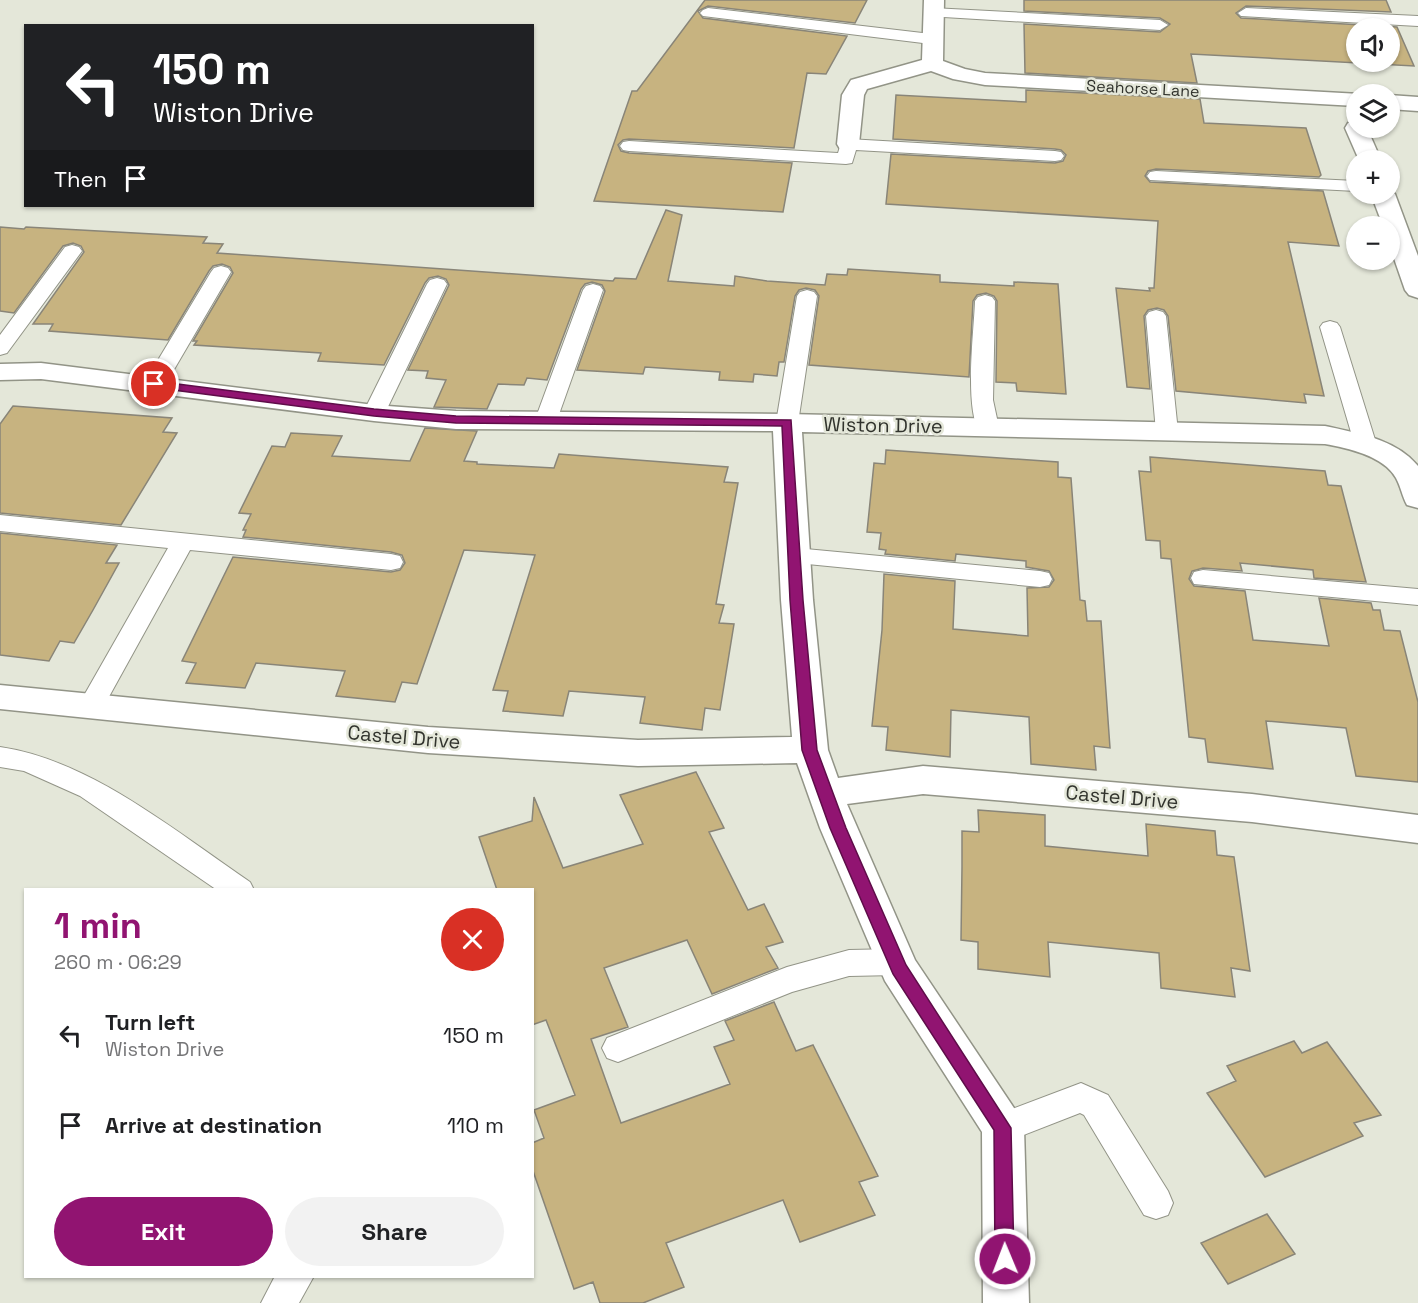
<!DOCTYPE html>
<meta charset="utf-8">
<style>
body{margin:0;font-family:"Space Grotesk",sans-serif;background:#f2f2f2;color:#202124;height:100vh;display:flex;flex-direction:column;font-size:22px;white-space:nowrap}
*{box-sizing:border-box;margin:0}
p{font-size:20px;color:#757577}
.icon{flex:none;width:33px;height:33px;fill:none;stroke:currentColor;stroke-width:2;stroke-linecap:round;stroke-linejoin:round}
.map{position:relative;flex:1;overflow:hidden}
.panel{position:absolute;left:24px;top:888px;width:510px;height:390px;display:flex;flex-direction:column;background:#fff;border-radius:0px;box-shadow:0 2px 4px #0004}
.panel>*{flex:none}
.top-card{position:absolute;left:24px;top:24px;width:510px;height:183px;border-radius:0px;box-shadow:0 2px 4px #0004;background:#202124;color:#fff;overflow:hidden}
.controls{position:absolute;left:1346px;top:18px;display:grid;gap:12px}
.controls a{display:grid;place-items:center;width:54px;height:54px;border-radius:50%;background:#fff;box-shadow:0 2px 4px #0004;font-size:30px}
.pin{position:absolute;display:grid;place-items:center;width:51px;height:51px;color:#fff;margin:-26px;border:3px solid #fff;border-radius:50%;box-shadow:0 2px 6px #0007}
.me{position:absolute;width:66px;margin:-33px;rotate:359deg;stroke-linejoin:round;filter:drop-shadow(0 0 4px #0008)}
.turn{display:flex;align-items:center;gap:21px;height:126px;padding:0 30px;font-size:27px}
.turn .icon{width:78px;height:78px;stroke-width:2.5}
.turn b{display:block;font-size:42px;line-height:51px}
.then{display:flex;align-items:center;height:57px;padding:0 30px;background:#0003;gap:12px;font-size:22px}
.round{display:grid;place-items:center;flex:none;width:63px;height:63px;border-radius:32px;background:#f2f2f2}
.summary{display:flex;align-items:center;justify-content:space-between;height:102px;padding:0 30px}
h1{font-size:36px;font-weight:600;line-height:45px;color:#911471}
.cta{display:flex;gap:12px;margin-top:auto;padding:12px 30px}
.cta a{flex:1;height:69px;border-radius:36px;background:#911471;color:#fff;font-size:24px;font-weight:600;line-height:69px;text-align:center}
.cta a+a{background:#f2f2f2;color:#202124}
ul{padding:0;list-style:none}
li{display:flex;align-items:center;gap:18px;height:90px;padding:0 30px}
li div{flex:1}
li b{display:block;font-size:22px}
li em{font-style:normal}
.map>svg:first-child{display:block}
.building{fill:#c7b380;stroke:#898578;stroke-width:1.5;fill-rule:evenodd}
.lines{fill:none;stroke-linecap:round;stroke-linejoin:round}
.lane-casing{stroke:#929487;stroke-width:2}
.street-casing{stroke:#929487;stroke-width:3}
.lane{fill:#fff;fill-rule:evenodd}
.street{fill:#fff;fill-rule:evenodd}
.route{fill:#911471;stroke:#5e0d49;stroke-width:1.5}
.labels{text-anchor:middle;stroke-width:5;stroke-linejoin:round;paint-order:stroke}
.far-street-label{font-size:16px;fill:#31332d;stroke:#e4e7d9}
.street-label{font-size:20px;fill:#31332d;stroke:#e4e7d9}
</style>
<div class="map">
<svg width="1418" height="1303" viewBox="0 0 1418 1303">
<rect width="100%" height="100%" fill="#e4e7d9"/>
<path class="building" d="M 705,0 L 867,0 L 855,23 L 708,6 L 698,11 L 703,18 L 847,36 L 826,74 L 807,73 L 794,148 L 629,139 L 623,140 L 618,145 L 621,151 L 629,153 L 792,163 L 783,212 L 594,201 L 632,91 L 637,91 Z
M 1024,0 L 1386,0 L 1391,12 L 1246,6 L 1236,13 L 1241,18 L 1397,27 L 1414,66 L 1191,54 L 1197,83 L 1025,73 L 1024,24 L 1160,32 L 1170,24 L 1160,18 L 1024,11 ZM 1356,28 L 1389,28 L 1389,62 L 1356,62 Z
M 1026,90 L 1200,99 L 1204,123 L 1306,128 L 1321,175 L 1319,177 L 1156,169 L 1148,171 L 1145,176 L 1150,182 L 1323,191 L 1339,246 L 1288,242 L 1324,396 L 1304,394 L 1306,403 L 1176,391 L 1168,316 L 1164,310 L 1157,308 L 1148,310 L 1144,316 L 1150,389 L 1127,387 L 1116,288 L 1150,291 L 1149,288 L 1154,288 L 1158,221 L 886,204 L 891,154 L 1055,163 L 1063,161 L 1066,155 L 1061,150 L 1055,149 L 893,139 L 896,95 L 1026,102 Z
M 666,210 L 682,215 L 668,281 L 734,286 L 735,276 L 767,281 L 825,285 L 827,274 L 847,275 L 848,269 L 940,275 L 940,282 L 1014,286 L 1014,282 L 1058,284 L 1066,394 L 1017,391 L 1016,383 L 996,382 L 997,301 L 994,296 L 986,293 L 977,295 L 973,301 L 969,377 L 809,365 L 819,296 L 815,290 L 806,288 L 799,290 L 795,296 L 784,362 L 779,362 L 777,376 L 754,374 L 753,382 L 719,380 L 720,372 L 645,367 L 643,374 L 577,370 L 605,291 L 602,285 L 592,282 L 585,284 L 581,289 L 547,380 L 527,378 L 524,385 L 498,384 L 487,409 L 434,407 L 446,380 L 426,378 L 428,371 L 408,370 L 449,285 L 446,279 L 438,276 L 429,278 L 425,283 L 384,365 L 318,361 L 321,353 L 194,345 L 197,341 L 193,341 L 233,273 L 230,267 L 222,264 L 213,266 L 209,271 L 168,340 L 49,331 L 53,324 L 33,324 L 84,252 L 81,246 L 73,243 L 63,246 L 14,313 L 0,311 L 0,227 L 24,229 L 26,227 L 207,237 L 203,243 L 223,244 L 217,253 L 613,281 L 615,278 L 636,279 Z
M 13,406 L 172,418 L 163,432 L 177,433 L 121,525 L 0,513 L 0,424 Z
M 425,428 L 477,431 L 464,461 L 477,462 L 477,464 L 554,468 L 559,454 L 728,467 L 724,482 L 738,483 L 716,604 L 724,605 L 719,623 L 734,624 L 720,710 L 705,708 L 702,730 L 640,723 L 645,697 L 569,691 L 563,716 L 503,711 L 508,691 L 493,690 L 535,555 L 464,550 L 417,684 L 402,682 L 395,702 L 336,696 L 345,671 L 256,663 L 245,688 L 186,683 L 196,663 L 182,661 L 233,557 L 391,572 L 400,570 L 405,563 L 402,555 L 391,552 L 243,537 L 246,530 L 243,530 L 251,514 L 239,513 L 272,446 L 285,447 L 291,433 L 342,436 L 332,456 L 410,461 Z
M 886,450 L 1058,462 L 1058,477 L 1071,478 L 1080,600 L 1085,601 L 1087,621 L 1101,621 L 1110,748 L 1094,746 L 1096,770 L 1031,764 L 1029,717 L 951,710 L 950,757 L 886,750 L 888,727 L 872,726 L 882,630 L 884,574 L 955,581 L 953,629 L 1028,636 L 1027,588 L 1049,587 L 1054,580 L 1049,571 L 1026,567 L 1026,561 L 956,554 L 955,561 L 885,554 L 886,550 L 879,549 L 881,533 L 867,532 L 874,463 L 885,464 Z
M 1150,457 L 1325,471 L 1328,485 L 1341,486 L 1366,582 L 1314,578 L 1313,570 L 1240,563 L 1242,571 L 1203,568 L 1192,571 L 1189,579 L 1194,586 L 1245,591 L 1253,640 L 1329,646 L 1319,598 L 1371,603 L 1373,610 L 1380,610 L 1384,630 L 1400,631 L 1418,702 L 1418,782 L 1356,776 L 1346,728 L 1266,721 L 1273,769 L 1208,762 L 1205,739 L 1189,737 L 1171,559 L 1161,558 L 1160,541 L 1146,540 L 1139,471 L 1151,472 Z
M 0,533 L 117,545 L 106,563 L 119,563 L 93,610 L 74,643 L 60,641 L 49,661 L 0,655 Z
M 696,772 L 724,828 L 709,832 L 748,910 L 764,904 L 783,942 L 766,947 L 778,968 L 712,994 L 687,940 L 604,968 L 628,1027 L 591,1039 L 621,1123 L 730,1084 L 714,1047 L 734,1040 L 725,1021 L 774,1002 L 796,1051 L 813,1045 L 878,1176 L 859,1182 L 875,1215 L 800,1242 L 783,1200 L 666,1243 L 684,1287 L 643,1303 L 600,1303 L 593,1282 L 574,1289 L 532,1168 L 532,1143 L 544,1138 L 534,1110 L 575,1095 L 546,1020 L 532,1025 L 532,890 L 497,890 L 479,837 L 532,821 L 534,797 L 563,868 L 643,844 L 620,795 Z
M 978,810 L 1045,815 L 1045,846 L 1148,856 L 1146,824 L 1215,831 L 1217,855 L 1234,857 L 1250,971 L 1231,968 L 1235,997 L 1161,988 L 1159,953 L 1048,942 L 1050,977 L 978,969 L 978,942 L 961,940 L 962,867 L 962,831 L 979,832 Z
M 1294,1041 L 1302,1053 L 1327,1042 L 1381,1115 L 1354,1123 L 1363,1136 L 1265,1177 L 1207,1093 L 1236,1081 L 1227,1066 Z
M 1267,1214 L 1295,1254 L 1228,1284 L 1201,1243 Z"/>
<g class="lines">
<defs>
<path id="lane" d="M 708,8 L 931,34 L 939,39 L 931,44 L 703,16 L 700,13 L 703,10 Z
M 932,8 L 1160,20 L 1168,25 L 1160,30 L 927,16 L 924,13 Z
M 1246,8 L 1418,16 L 1418,26 L 1241,16 L 1238,13 Z
M 848,139 L 1055,151 L 1061,152 L 1064,156 L 1061,160 L 1055,161 L 856,150 L 852,163 L 846,164 L 629,151 L 623,150 L 620,146 L 623,142 L 629,141 L 838,153 L 842,140 Z
M 1156,171 L 1356,181 L 1356,191 L 1150,180 L 1147,176 L 1150,172 Z
M 72,245 L 79,247 L 82,251 L 7,353 L 0,355 L 0,335 L 65,247 Z
M 221,266 L 228,268 L 231,272 L 165,385 L 162,390 L 154,391 L 146,390 L 143,385 L 211,272 L 214,268 Z
M 437,278 L 444,280 L 447,284 L 385,413 L 382,418 L 374,420 L 366,418 L 363,413 L 427,284 L 430,280 Z
M 593,284 L 600,286 L 603,290 L 557,420 L 554,425 L 546,427 L 538,425 L 535,420 L 583,290 L 586,286 Z
M 807,290 L 814,292 L 817,296 L 798,423 L 795,428 L 787,430 L 779,428 L 776,423 L 797,296 L 800,292 Z
M 985,295 L 992,297 L 995,301 L 993,400 L 999,428 L 996,433 L 988,435 L 980,433 C 964,409 974,331 975,301 L 978,297 Z
M 1156,310 L 1163,312 L 1166,316 L 1178,432 L 1175,437 L 1167,439 L 1159,437 L 1156,432 L 1146,316 L 1149,312 Z
M 1330,321 L 1337,323 L 1340,327 L 1377,446 L 1374,451 L 1366,453 L 1358,451 L 1355,446 L 1320,327 L 1323,323 Z
M 0,515 L 391,554 L 400,556 L 403,562 L 400,568 L 391,570 L 190,550 L 100,713 L 91,716 L 82,713 L 78,706 L 168,548 L 0,531 Z
M 795,548 L 1040,571 L 1049,573 L 1052,579 L 1049,585 L 1040,587 L 787,562 L 783,556 L 787,550 Z
M 1203,570 L 1418,589 L 1418,605 L 1194,584 L 1191,578 L 1194,572 Z
M 0,747 C 90,760 175,831 250,882 L 254,890 L 217,890 L 80,796 L 24,771 L 0,767 Z
M 896,949 L 907,953 L 911,962 L 907,971 L 896,975 L 849,976 L 792,992 L 618,1062 L 607,1058 L 602,1048 L 607,1038 L 787,967 L 849,950 Z
M 1081,1083 L 1108,1095 L 1168,1191 L 1173,1203 L 1168,1215 L 1156,1219 L 1144,1215 L 1084,1115 L 1080,1113 L 1003,1143 L 991,1139 L 986,1128 L 991,1117 Z
M 275,1276 L 314,1276 L 299,1303 L 261,1303 Z"/>
<path id="street" d="M 924,0 L 944,0 L 943,61 L 965,69 L 985,73 L 1360,94 L 1356,94 L 1356,106 L 985,85 L 953,79 L 931,71 L 867,89 L 864,95 L 859,144 L 856,149 L 848,151 L 840,149 L 837,144 L 842,95 L 851,80 L 922,60 Z
M 1389,95 L 1418,97 L 1418,111 L 1389,109 Z
M 1356,121 L 1356,128 L 1367,128 L 1381,160 L 1359,160 L 1345,128 L 1348,123 Z
M 1389,188 L 1395,194 L 1418,256 L 1418,298 L 1409,295 L 1405,290 L 1389,244 L 1389,226 L 1383,226 L 1371,194 L 1389,194 Z
M 41,363 L 374,405 L 456,411 L 787,414 L 1325,426 C 1357,433 1396,439 1418,466 L 1418,508 L 1407,505 C 1402,496 1401,487 1396,478 C 1384,456 1348,448 1325,444 L 802,432 L 813,600 L 828,750 L 838,778 L 923,766 L 1252,794 L 1418,815 L 1418,843 L 1252,822 L 923,794 L 847,804 L 915,960 L 1018,1114 L 1024,1128 L 1029,1303 L 983,1303 L 982,1132 L 885,981 L 820,828 L 797,763 L 638,766 L 428,753 L 0,709 L 0,685 L 428,727 L 638,740 L 792,737 L 781,600 L 773,431 L 456,429 L 374,421 L 41,379 L 0,380 L 0,364 Z"/>
</defs>
<use href="#lane" class="lane-casing"/>
<use href="#street" class="street-casing"/>
<use href="#lane" class="lane"/>
<use href="#street" class="street"/>
</g>
<path class="route" d="M 154,381 L 374,409 L 456,416 L 791,420 L 803,600 L 817,750 L 846,828 L 906,965 L 1011,1128 L 1014,1259 L 1012,1266 L 1005,1268 L 998,1266 L 995,1259 L 994,1130 L 893,974 L 830,828 L 802,750 L 790,600 L 782,426 L 456,423 L 374,416 L 150,387 L 149,384 Z"/>
<g class="labels">
<g class="far-street-label">
<text transform="translate(1143 88) rotate(3)" y="6">Seahorse Lane</text>
</g>
<g class="street-label">
<text transform="translate(883 425) rotate(1)" y="7">Wiston Drive</text>
<text transform="translate(404 737) rotate(5)" y="7">Castel Drive</text>
<text transform="translate(1122 797) rotate(5)" y="7">Castel Drive</text>
</g>
</g>
</svg>
<div class="controls">
<a><svg class="icon" aria-label="sound" viewBox="0 0 24 24"><path d="M4 9h4l5-4v14l-5-4H4zM17 9q2 3 0 6"/></svg></a>
<a><svg class="icon" aria-label="layers" viewBox="0 0 24 24"><path d="M12 4l9 5-9 5-9-5zM3 14l9 5 9-5"/></svg></a>
<a>+</a>
<a>−</a>
</div>
<div class="pin" style="left:154px;top:384px;background:#d93025"><svg class="icon" aria-label="arrive" viewBox="0 0 24 24"><path d="M6 21V4h12l-3 4 3 4H6"/></svg></div>
<svg class="me" style="left:1005px;top:1259px" viewBox="-20 -20 40 40"><circle r="17" fill="#911471" stroke="#fff" stroke-width="3"/><path d="M0-11L8 9 0 5-8 9z" fill="#fff"/></svg>
<div class="top-card">
<div class="turn"><svg class="icon" aria-label="left" viewBox="0 0 24 24"><path d="M17 20v-9H6M10 6l-5 5 5 5"/></svg><div><b>150 m</b>Wiston Drive</div></div>
<div class="then">Then<svg class="icon" aria-label="arrive" viewBox="0 0 24 24"><path d="M6 21V4h12l-3 4 3 4H6"/></svg></div>
</div>
<section class="panel">
<div class="summary"><div><h1>1 min</h1><p>260 m · 06:29</p></div><a class="round" style="background:#d93025;color:#fff"><svg class="icon" aria-label="close" viewBox="0 0 24 24"><path d="M6 6l12 12M18 6L6 18"/></svg></a></div>
<ul>
<li><svg class="icon" aria-label="left" viewBox="0 0 24 24"><path d="M17 20v-9H6M10 6l-5 5 5 5"/></svg><div><b>Turn left</b><p>Wiston Drive</p></div><em>150 m</em></li>
<li><svg class="icon" aria-label="arrive" viewBox="0 0 24 24"><path d="M6 21V4h12l-3 4 3 4H6"/></svg><div><b>Arrive at destination</b></div><em>110 m</em></li>
</ul>
<div class="cta"><a>Exit</a><a>Share</a></div>
</section>
</div>
